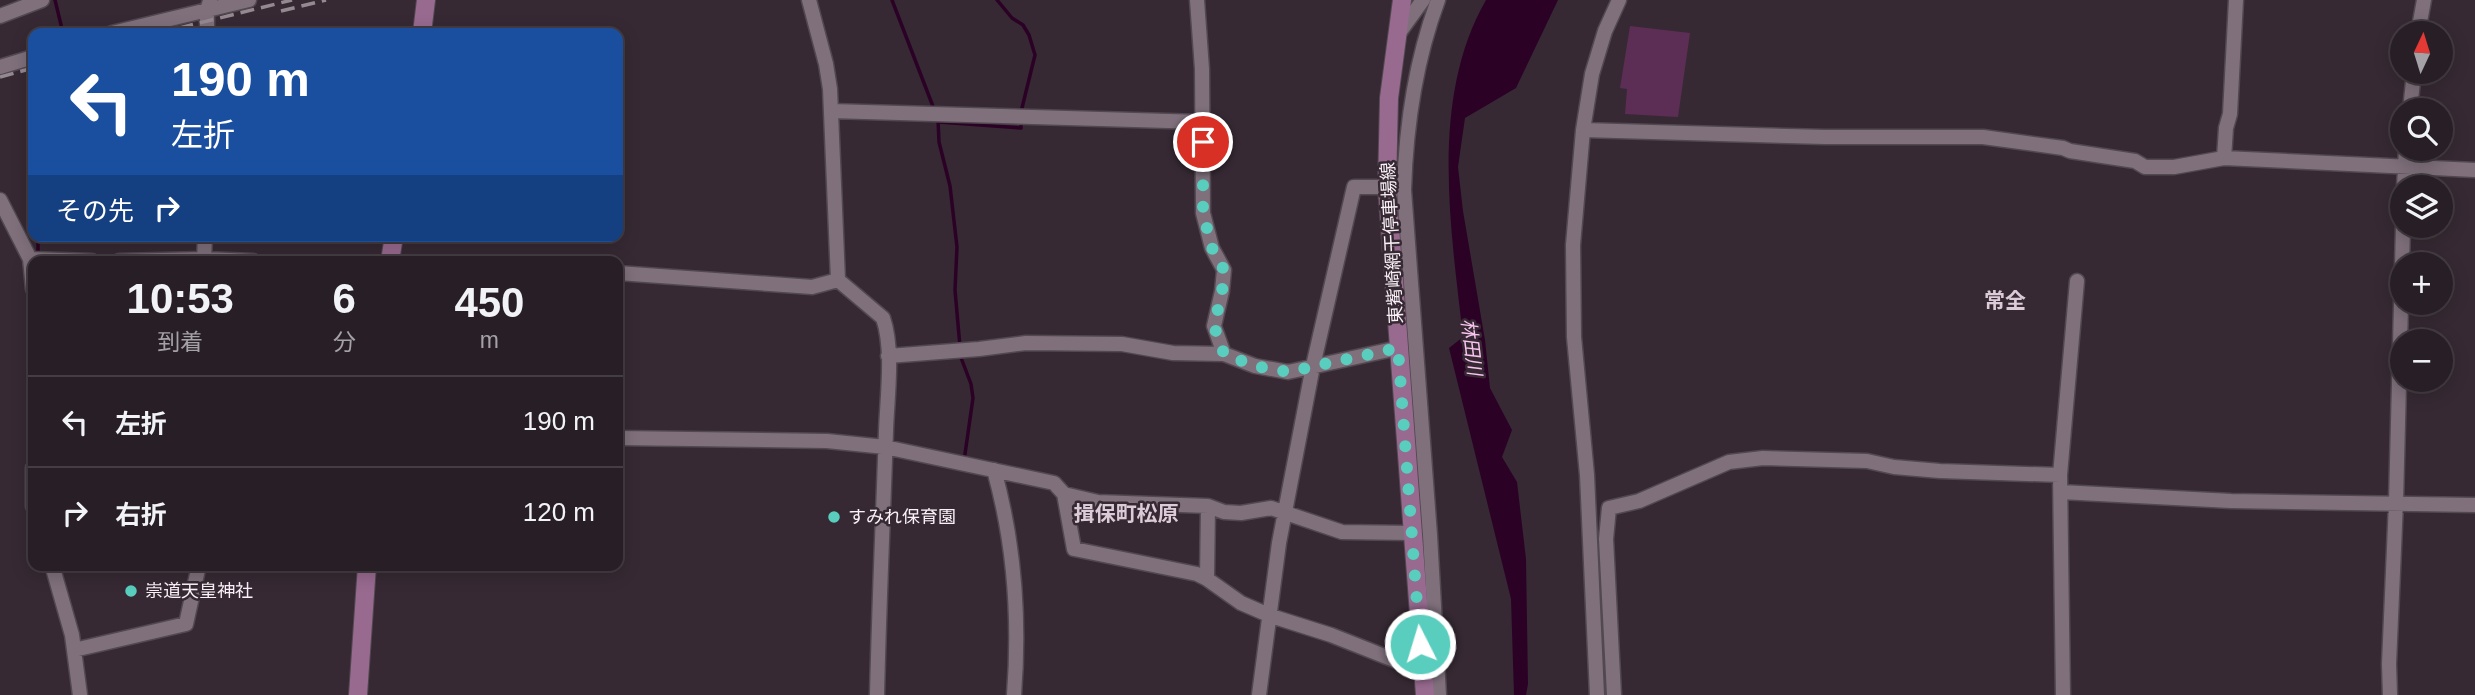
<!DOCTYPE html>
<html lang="ja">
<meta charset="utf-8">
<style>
body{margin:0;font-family:Helvetica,"Noto Sans JP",sans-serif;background:#30272e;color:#f1f3f6;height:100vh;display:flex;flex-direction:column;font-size:26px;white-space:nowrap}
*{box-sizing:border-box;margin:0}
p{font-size:23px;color:#a5a2a7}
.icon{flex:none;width:38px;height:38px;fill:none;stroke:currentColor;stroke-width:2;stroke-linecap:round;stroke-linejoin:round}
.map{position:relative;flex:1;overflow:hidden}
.panel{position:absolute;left:28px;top:256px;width:595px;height:315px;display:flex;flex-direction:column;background:#281f26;border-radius:14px;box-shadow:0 4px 18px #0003,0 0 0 2px #443d43}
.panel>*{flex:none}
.banner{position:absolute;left:28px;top:28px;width:595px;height:214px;border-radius:14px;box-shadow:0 4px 18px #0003,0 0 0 2px #443d43;background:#1a4fa0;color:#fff;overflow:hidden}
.needle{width:46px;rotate:4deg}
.tools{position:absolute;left:2390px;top:21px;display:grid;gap:14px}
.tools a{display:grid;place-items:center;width:63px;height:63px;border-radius:50%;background:#281f26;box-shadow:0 4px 18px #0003,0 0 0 2px #443d43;font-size:35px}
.pin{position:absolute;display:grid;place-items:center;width:60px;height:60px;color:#fff;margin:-30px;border:4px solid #fff;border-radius:50%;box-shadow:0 2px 7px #0007}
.me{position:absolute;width:77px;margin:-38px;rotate:355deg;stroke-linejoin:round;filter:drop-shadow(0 0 5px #0008)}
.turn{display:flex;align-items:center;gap:24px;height:147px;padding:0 28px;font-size:32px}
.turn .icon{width:91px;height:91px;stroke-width:2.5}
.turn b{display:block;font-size:49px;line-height:60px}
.then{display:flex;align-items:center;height:66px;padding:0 28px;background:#0003;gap:14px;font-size:26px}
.eta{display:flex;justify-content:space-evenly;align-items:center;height:119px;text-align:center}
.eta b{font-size:42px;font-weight:600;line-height:49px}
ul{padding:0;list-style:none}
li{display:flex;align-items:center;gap:21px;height:91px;padding:0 28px;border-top:2px solid #443d43}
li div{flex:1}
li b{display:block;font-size:26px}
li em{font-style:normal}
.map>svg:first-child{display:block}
.green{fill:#5c2e55}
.water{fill:#2b0226}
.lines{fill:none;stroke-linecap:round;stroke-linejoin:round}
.stream{stroke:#2b0226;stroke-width:3.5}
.minor-casing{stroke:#524850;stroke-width:17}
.major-casing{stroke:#524850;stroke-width:20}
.minor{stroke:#7f707c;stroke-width:14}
.major{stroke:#986a90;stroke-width:18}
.rail{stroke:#948991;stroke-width:3.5;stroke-dasharray:14 7;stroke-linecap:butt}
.route{stroke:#59cebe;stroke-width:12;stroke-dasharray:0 21.6}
.poi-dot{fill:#59cebe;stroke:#362933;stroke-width:2.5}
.labels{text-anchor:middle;stroke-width:5;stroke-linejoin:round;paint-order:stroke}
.street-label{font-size:18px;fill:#f9f1f7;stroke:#362933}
.poi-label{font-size:18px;fill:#f9f1f7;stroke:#362933;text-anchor:start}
.water-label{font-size:19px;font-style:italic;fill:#fac5f0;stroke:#362933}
.quarter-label{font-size:21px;font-weight:bold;fill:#dbcad7;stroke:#362933}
</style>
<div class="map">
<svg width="2475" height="695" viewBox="0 0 2475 695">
<rect width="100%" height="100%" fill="#362933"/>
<path class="green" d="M 1630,26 L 1690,33 L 1678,117 L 1625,114 L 1627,89 L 1620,88 Z"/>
<path class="water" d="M 1486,0 L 1558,0 L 1516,88 L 1465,118 L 1458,167 L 1463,211 L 1485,340 L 1490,388 L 1512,430 L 1502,457 L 1517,482 L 1526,559 L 1528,684 L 1526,695 L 1514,695 L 1511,599 L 1449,348 L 1463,337 C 1451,229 1429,99 1486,0 Z"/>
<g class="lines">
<path class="stream" d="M 55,0 L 63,33
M 892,0 L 934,109
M 997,0 L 1012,18 L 1023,25 L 1029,35 L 1035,55 L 1021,112
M 938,119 L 939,142 L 950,186 L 957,247 L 955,290 L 960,347
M 939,122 L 1021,128 L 1021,119
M 38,252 L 38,236
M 960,355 L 971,384 L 973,398 L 965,454"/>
<defs>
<path id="minor" d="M 809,0 L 826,64 L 830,89 L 838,280 L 883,318 C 894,350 887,398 886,431 C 883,519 879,607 877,695
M 1197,0 L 1202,69 L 1203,213 L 1212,248 L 1224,270 L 1222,291 L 1214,326 L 1224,354
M 1438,0 C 1415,62 1406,125 1404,190 L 1430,535 L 1439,695
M 0,16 L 42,0
M 112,33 L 249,0
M 207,33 L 207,10 L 210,1
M 1399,33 L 1423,0
M 2418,33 L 2424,0
M 0,67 L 33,57
M 2410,110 L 2414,72
M 831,111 L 1202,122
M 1583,130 L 1825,137 L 1983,137 L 2063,148 L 2070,151 L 2135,161 L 2145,167 L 2174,167 L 2224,158 L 2475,170
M 2224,158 L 2226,128 L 2230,114 L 2236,0
M 2404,187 L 2406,149
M 0,200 L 30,259 L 33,289
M 30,259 L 92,261
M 119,261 L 204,259 L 253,261
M 204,261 L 205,236
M 618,273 L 812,287 L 838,280
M 888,356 L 979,349 L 1026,343 L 1122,344 L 1173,353 L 1224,354 L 1255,366 L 1288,372 L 1398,348
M 618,438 L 827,441 L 885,447 L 1054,483 L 1064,494 L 1098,502 L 1208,506 L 1224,512 L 1241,513 L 1271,508 L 1342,532 L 1411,533
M 33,468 L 33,506
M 994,470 C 1015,545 1020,618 1014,695
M 2061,492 L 2231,501 L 2475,505
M 1064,494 L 1074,549 L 1197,574 L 1207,579 L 1241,603 L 1271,616 L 1331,635 L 1422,671
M 52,565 L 72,635 L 80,695
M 1207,579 L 1208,506
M 74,650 L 186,624 L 199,565
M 1259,695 L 1279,543 L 1313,366 L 1354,187 L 1387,187
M 1597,695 L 1587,475 L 1574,337 L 1573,245 L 1583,130 L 1592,74 L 1605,31 L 1619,0
M 1614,695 L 1606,539 L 1609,508 L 1639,501 L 1729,462 L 1763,458 L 1867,461 L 1894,467 L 1940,471 L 2060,475
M 2063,695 L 2060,475 L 2077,281
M 2390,695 L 2389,664 L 2396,502 L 2403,226"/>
<path id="major" d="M 1402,0 L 1389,98 L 1387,187 L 1425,695
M 422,33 L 426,0
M 390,261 L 394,236
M 358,695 L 367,565"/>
</defs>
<use href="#minor" class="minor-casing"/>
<use href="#major" class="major-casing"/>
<use href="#minor" class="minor"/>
<use href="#major" class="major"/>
<path class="rail" d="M 281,11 L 326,0
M 159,33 L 292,0
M 0,77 L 33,68"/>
</g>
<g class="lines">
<path class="route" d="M 1203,142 L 1203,213 L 1212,248 L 1224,270 L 1222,292 L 1214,326 L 1224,354 L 1255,366 L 1288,372 L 1398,348 L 1420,644"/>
</g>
<g class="poi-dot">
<circle cx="834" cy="517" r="7"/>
<circle cx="131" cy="591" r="7"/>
</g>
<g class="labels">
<g class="street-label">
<text transform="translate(1392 243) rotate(-93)" y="6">東觜崎網干停車場線</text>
</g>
<g class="poi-label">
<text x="848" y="523">すみれ保育園</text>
<text x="145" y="597">崇道天皇神社</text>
</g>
<g class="water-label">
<text transform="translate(1472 347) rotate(83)" y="7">林田川</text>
</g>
<g class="quarter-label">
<text x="2005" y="308">常全</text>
<text x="1126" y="521">揖保町松原</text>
</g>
</g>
</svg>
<div class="tools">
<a><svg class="needle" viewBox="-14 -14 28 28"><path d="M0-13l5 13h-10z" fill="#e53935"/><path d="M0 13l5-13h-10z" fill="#a5a2a7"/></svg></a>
<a><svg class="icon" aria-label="search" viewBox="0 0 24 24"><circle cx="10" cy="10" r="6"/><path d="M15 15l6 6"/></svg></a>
<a><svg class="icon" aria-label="layers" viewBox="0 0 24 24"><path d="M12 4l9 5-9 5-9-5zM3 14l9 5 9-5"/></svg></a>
<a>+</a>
<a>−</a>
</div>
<div class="pin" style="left:1203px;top:142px;background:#d93025"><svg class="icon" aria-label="arrive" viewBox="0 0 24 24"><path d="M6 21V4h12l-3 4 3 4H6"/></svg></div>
<svg class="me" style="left:1420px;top:644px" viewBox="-20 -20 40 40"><circle r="17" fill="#59cebe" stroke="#fff" stroke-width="3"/><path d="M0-11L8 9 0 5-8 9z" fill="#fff"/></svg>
<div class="banner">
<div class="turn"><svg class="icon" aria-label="left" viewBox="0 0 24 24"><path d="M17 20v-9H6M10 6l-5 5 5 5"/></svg><div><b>190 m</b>左折</div></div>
<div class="then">その先<svg class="icon" aria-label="right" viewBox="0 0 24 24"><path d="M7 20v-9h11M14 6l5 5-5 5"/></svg></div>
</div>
<section class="panel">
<div class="eta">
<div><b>10:53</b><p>到着</p></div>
<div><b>6</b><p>分</p></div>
<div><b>450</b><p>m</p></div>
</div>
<ul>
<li><svg class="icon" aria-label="left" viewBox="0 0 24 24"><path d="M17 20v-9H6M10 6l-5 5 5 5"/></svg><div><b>左折</b></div><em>190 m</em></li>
<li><svg class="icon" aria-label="right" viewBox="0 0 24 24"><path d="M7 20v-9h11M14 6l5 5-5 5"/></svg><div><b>右折</b></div><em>120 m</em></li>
</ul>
</section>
</div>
